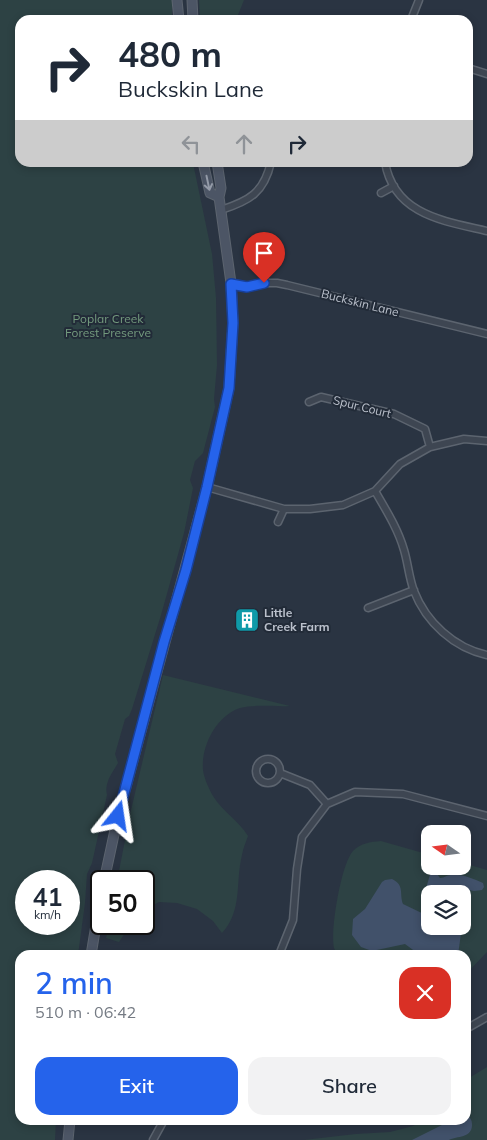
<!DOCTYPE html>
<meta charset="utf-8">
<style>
body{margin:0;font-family:Mulish,sans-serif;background:#f2f2f3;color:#1f2937;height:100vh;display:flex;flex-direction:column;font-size:19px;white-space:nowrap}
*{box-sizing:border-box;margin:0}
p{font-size:16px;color:#747a83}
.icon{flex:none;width:28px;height:28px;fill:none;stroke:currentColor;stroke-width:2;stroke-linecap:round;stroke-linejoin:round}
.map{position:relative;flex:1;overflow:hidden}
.details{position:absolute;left:15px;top:950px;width:456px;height:175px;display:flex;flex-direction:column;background:#fff;border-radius:15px;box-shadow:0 2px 8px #0003}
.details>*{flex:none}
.banner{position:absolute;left:15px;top:15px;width:458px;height:152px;border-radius:15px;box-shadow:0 2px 8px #0003;background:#fff;color:#1f2937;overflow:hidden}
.needle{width:32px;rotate:284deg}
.controls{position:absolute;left:421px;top:825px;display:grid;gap:10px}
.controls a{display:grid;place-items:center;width:50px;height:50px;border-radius:10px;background:#fff;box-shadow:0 2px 8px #0003;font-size:25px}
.speed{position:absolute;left:15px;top:870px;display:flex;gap:10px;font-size:25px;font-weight:700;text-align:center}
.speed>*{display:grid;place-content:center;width:65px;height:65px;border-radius:50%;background:#fff;box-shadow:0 2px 8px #0003;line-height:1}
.speed small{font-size:12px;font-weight:400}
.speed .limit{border:2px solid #111;border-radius:8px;background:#fff;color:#111}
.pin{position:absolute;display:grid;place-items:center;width:42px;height:42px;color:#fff;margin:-51px -21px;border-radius:50% 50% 50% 0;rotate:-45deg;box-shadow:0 0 5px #0007}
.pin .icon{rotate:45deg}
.me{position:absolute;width:55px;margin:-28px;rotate:15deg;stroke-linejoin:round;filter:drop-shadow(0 0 4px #0008)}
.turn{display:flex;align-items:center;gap:18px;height:105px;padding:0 20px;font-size:22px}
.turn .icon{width:65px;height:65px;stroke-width:2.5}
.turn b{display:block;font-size:35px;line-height:42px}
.lanes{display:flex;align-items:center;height:48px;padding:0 20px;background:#0003;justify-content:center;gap:25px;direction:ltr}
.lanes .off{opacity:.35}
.round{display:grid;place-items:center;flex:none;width:52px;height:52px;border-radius:15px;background:#f2f2f3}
.head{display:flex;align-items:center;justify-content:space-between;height:85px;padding:0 20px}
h1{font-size:30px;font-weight:600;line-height:38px;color:#2563eb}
.action{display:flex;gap:10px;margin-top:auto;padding:10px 20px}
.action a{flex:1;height:58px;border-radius:15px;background:#2563eb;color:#fff;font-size:20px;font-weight:600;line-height:58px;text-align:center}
.action a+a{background:#f2f2f3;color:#1f2937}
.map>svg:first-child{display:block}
.green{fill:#2d4244;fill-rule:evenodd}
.water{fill:#41516a}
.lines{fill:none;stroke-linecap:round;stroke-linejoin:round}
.minor-casing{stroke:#5c646f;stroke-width:9}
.secondary-casing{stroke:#5c646f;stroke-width:11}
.minor{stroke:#3e4652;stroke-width:6}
.secondary{stroke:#4c5565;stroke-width:9}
.oneway{stroke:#949ba8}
.route-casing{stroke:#184099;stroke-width:12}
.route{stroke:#2563eb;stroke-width:9}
.labels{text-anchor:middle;stroke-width:4;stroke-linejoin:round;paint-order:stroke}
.street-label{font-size:12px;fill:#bbc1cc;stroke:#222b38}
.park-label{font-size:12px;fill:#749b7e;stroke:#222b38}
.poi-label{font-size:12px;font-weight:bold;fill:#bbc1cc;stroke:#222b38;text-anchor:start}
</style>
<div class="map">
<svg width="487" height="1140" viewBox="0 0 487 1140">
<rect width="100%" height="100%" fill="#2a3442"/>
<path class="green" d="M 0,0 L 172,0 L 172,20 L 20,20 L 20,162 L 193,163 L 212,254 L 216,298 L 217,365 L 214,399 L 215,407 L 203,453 L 195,461 L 190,480 L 193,488 L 184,533 L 161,615 L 132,709 L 129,716 L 125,719 L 115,754 L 118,763 C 112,773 104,783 107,795 L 92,863 L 87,874 L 85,903 L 78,955 L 20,955 L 20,1120 L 56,1120 L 55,1140 L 0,1140 ZM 26,881 L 69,881 L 69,924 L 26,924 Z
M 199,0 L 244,0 L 236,20 L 200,20 Z
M 163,675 L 290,706 C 275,707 255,704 240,708 C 216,716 201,746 203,770 C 204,778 209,789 213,796 C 223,812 238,820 248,836 C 246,842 243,848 242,855 C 235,883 243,910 222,933 L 213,921 L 197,909 L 177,903 L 159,902 L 144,910 L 144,881 L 117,881 L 131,810 Z
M 381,841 L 430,855 L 430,866 L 462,866 L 463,863 L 487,870 L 487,952 L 466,974 L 466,955 L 338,955 C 337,954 335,950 334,948 C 330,931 341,864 353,851 C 361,843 370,842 381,841 ZM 430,894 L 462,894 L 462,926 L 430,926 Z
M 109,924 L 131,924 L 119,942 L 106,938 Z
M 487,1067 L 487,1140 L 304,1140 L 356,1134 L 390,1132 L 413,1126 L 425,1120 L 466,1120 L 466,1100 L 470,1098 L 469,1078 Z"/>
<path class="water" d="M 431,871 L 435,871 L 440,878 C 445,878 446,875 451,875 C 463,874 473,879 483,883 L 484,887 L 482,890 L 474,891 L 459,888 L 451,894 L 430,894 L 430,899 L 423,899 Z
M 392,879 C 405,885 399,894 403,904 L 430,917 L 430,926 L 462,926 L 458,955 L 420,955 L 405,944 L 372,951 L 361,947 L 352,935 L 353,919 L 365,909 L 382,882 L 385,880 Z
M 466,1114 C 470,1117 472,1120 472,1125 C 472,1138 457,1136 449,1140 L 412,1140 L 452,1120 L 466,1120 Z"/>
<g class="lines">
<defs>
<path id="minor" d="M 411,20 L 419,0
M 468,68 L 487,74
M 385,162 C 394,215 444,221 487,231
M 381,193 L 394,186
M 221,210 C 249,201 264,193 271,162
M 231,283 L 247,287 L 264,283 L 277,283 L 287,285 L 487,334
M 309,402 L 321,397 L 394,414 L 425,429 L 430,447
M 207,487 L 284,509 L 310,509 L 343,505 L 375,491 L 400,464 L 430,447 L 464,439 L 487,441
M 375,491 C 386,510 398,529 404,550 C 408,563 409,578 414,591 C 426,622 454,648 487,655
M 278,522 L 284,509
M 368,608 L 414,590
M256 771a12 12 0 1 1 24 0a12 12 0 1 1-24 0Z
M 280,773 L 310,785 L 327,804
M 279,955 L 293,920 L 297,869 L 302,837 L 327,804 L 355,792 L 403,794 L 487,816
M 466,1029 L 487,1017
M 208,1120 L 210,1120
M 153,1140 L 164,1120"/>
<path id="secondary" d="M 177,0 L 179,20
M 192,0 L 193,20
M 203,162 L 210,193 L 219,197
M 104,881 L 118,816 L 207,487 L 229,388 L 233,323 L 231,283 L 219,197 L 221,188 L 217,162
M 91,955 L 101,895
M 68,1140 L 70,1120"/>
</defs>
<use href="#minor" class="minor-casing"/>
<use href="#secondary" class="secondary-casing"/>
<use href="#minor" class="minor"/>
<use href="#secondary" class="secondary"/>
</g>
<defs><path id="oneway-shaft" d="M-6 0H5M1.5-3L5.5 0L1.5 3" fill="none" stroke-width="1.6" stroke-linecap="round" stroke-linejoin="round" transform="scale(1.25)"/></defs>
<use class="oneway" href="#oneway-shaft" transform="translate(208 183) rotate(78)"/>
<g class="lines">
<defs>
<path id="route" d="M 118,816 L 164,642 L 186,570 L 207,487 L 229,388 L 233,323 L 231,284 L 247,287 L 264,283"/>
</defs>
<use href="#route" class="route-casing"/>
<use href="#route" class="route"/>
</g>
<defs>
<symbol id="building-square" viewBox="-11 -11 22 22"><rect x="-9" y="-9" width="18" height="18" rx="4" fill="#0f9aa8" stroke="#222b38"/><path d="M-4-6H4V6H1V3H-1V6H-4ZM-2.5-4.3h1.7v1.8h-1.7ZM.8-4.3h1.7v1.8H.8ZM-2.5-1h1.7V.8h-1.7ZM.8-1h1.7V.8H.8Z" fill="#fff"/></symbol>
</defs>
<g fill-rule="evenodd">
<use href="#building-square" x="233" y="606" width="28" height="28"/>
</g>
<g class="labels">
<g class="street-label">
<text transform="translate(360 303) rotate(14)" y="4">Buckskin Lane</text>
<text transform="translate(362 407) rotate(14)" y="4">Spur Court</text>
</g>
<g class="park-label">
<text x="108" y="323">Poplar Creek<tspan x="108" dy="14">Forest Preserve</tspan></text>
</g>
<g class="poi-label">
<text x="264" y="617">Little<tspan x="264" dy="14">Creek Farm</tspan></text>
</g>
</g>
</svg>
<div class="controls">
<a><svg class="needle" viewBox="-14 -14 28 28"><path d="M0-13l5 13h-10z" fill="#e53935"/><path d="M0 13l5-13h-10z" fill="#747a83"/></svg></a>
<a><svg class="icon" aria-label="layers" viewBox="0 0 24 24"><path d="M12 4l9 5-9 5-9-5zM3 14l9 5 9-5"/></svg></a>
</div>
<div class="speed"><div>41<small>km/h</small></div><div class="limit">50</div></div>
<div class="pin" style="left:264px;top:283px;background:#d93025"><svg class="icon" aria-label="arrive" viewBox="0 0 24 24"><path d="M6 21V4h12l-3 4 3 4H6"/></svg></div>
<svg class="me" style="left:118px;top:816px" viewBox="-20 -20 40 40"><path d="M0-17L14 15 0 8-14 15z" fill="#2563eb" stroke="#fff" stroke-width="4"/></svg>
<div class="banner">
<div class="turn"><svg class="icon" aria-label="right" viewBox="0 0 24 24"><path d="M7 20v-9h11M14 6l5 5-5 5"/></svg><div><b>480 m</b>Buckskin Lane</div></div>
<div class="lanes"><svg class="icon off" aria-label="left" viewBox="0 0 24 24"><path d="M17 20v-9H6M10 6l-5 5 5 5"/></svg><svg class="icon off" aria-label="ahead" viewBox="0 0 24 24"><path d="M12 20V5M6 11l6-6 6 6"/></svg><svg class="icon" aria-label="right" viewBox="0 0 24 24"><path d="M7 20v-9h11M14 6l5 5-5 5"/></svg></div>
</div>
<section class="details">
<div class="head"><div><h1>2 min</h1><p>510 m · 06:42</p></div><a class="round" style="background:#d93025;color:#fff"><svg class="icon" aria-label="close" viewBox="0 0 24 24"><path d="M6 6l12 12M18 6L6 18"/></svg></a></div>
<div class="action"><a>Exit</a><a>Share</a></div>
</section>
</div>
